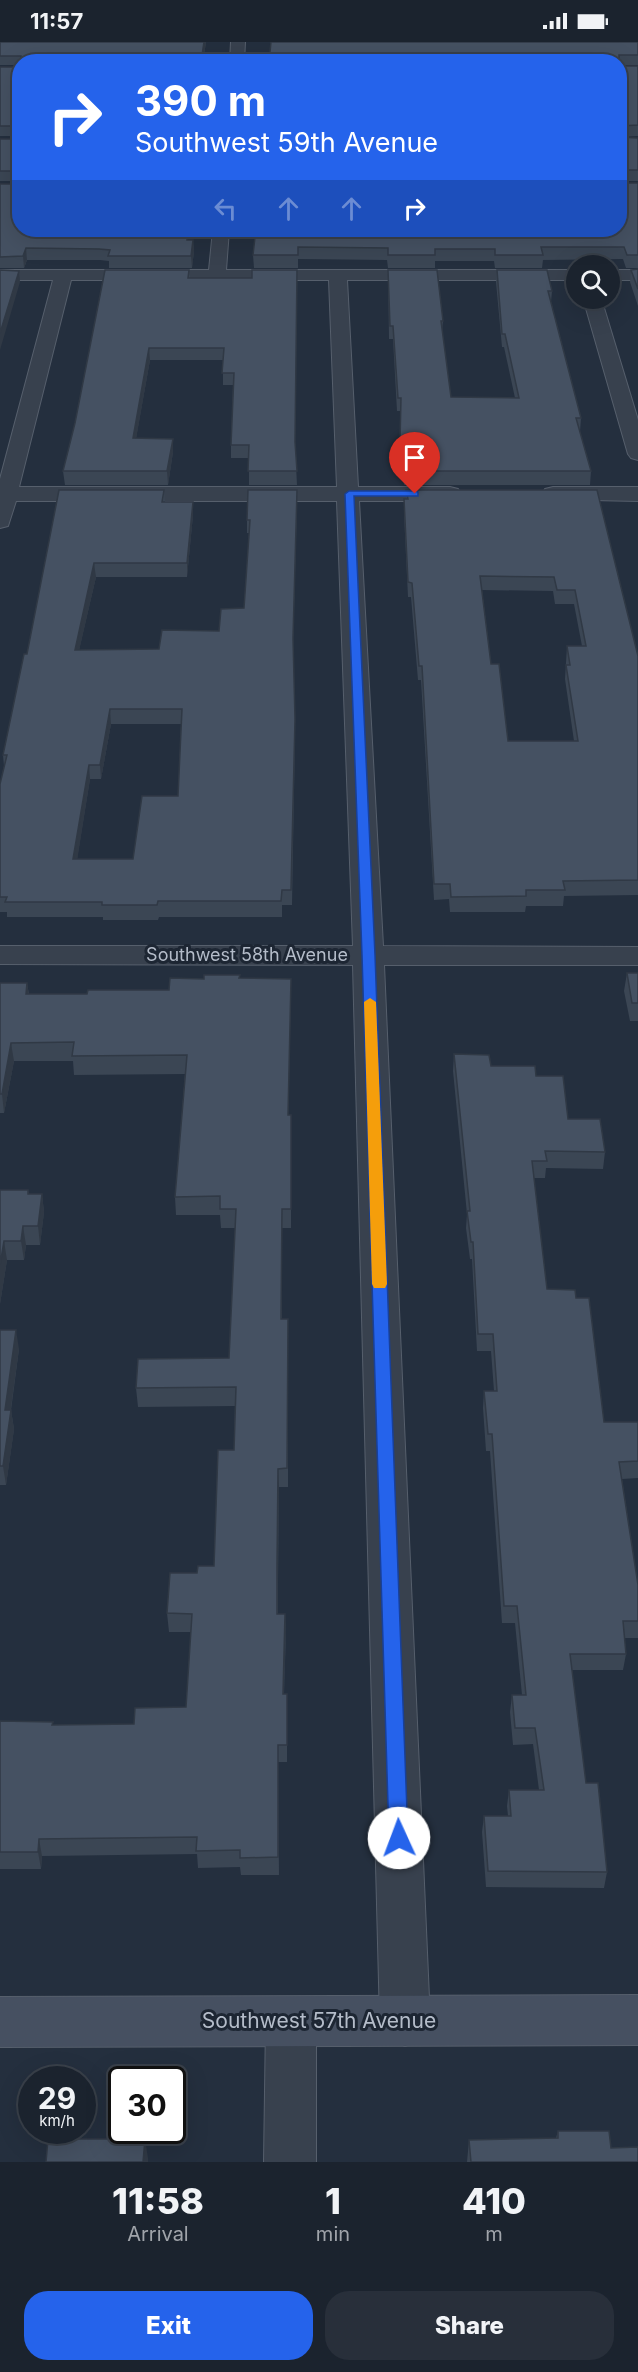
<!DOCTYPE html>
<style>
body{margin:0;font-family:Inter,sans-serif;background:#282f3a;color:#f1f3f6;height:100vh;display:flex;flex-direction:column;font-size:22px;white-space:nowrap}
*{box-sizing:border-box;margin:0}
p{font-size:20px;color:#a0a4aa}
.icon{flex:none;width:33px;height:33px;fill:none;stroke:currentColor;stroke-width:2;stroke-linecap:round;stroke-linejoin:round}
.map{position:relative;height:2120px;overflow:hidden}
.sheet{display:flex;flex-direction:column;background:#1b232e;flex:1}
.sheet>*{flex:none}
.top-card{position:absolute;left:12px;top:12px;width:615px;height:183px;border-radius:24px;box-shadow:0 6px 24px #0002,0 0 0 2px #39404a;background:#2563eb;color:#fff;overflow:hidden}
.buttons{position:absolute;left:566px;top:213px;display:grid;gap:12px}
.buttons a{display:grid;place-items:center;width:54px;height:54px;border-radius:50%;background:#1b232e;box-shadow:0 6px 24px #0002,0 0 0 2px #39404a;font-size:30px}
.speed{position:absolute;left:18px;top:2024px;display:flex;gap:12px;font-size:30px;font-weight:700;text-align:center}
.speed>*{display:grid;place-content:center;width:78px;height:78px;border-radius:50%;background:#1b232e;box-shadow:0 6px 24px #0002,0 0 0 2px #39404a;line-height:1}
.speed small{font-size:15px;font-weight:400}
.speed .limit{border:3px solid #111;border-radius:9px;background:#fff;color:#111}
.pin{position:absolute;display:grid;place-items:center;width:51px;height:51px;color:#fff;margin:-62px -26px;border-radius:50% 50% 50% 0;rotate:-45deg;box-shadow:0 0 6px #0007}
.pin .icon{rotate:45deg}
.me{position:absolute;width:66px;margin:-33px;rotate:358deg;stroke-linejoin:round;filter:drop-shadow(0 0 4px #0008)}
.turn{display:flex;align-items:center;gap:21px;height:126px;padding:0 24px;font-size:27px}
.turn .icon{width:78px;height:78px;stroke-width:2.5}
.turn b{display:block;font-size:42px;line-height:51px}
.lanes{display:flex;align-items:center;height:57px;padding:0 24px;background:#0003;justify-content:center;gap:30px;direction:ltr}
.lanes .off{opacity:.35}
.eta{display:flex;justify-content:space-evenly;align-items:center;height:102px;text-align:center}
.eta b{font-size:36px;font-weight:800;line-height:42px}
.button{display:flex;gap:12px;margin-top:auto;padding:12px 24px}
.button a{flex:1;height:69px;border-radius:24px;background:#2563eb;color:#fff;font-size:24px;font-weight:800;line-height:69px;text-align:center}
.button a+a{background:#282f3a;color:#f1f3f6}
.status{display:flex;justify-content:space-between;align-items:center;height:42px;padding:0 30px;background:#1b232e;direction:ltr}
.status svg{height:16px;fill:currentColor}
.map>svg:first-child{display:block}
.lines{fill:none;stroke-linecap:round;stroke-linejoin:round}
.street-casing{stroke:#565f6c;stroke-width:2}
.secondary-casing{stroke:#565f6c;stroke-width:2}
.street{fill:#38414e;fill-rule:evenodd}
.secondary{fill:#465061;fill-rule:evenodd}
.wall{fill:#3b4654;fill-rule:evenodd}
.shaded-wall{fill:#303945}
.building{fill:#455162;stroke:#303945;stroke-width:1.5;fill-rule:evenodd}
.route{fill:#2563eb;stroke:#184099;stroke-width:1.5}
.slow{fill:#f59e0b}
.labels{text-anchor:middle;stroke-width:6;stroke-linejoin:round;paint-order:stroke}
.street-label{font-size:18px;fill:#b4bcc9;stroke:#1d2633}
.near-street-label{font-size:21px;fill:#b4bcc9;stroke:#1d2633}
</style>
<div class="status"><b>11:57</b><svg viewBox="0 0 49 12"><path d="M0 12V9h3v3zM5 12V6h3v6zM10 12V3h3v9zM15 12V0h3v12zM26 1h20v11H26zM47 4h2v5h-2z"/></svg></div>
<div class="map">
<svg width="638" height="2120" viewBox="0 0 638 2120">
<rect width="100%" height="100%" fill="#242f3e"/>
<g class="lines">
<defs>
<path id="street" d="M 231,0 L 245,0 L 244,20 L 230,20 Z
M 213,188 L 229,188 L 226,228 L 576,228 L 576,238 L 347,238 L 358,445 L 450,445 L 458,447 L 461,452 L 458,457 L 450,459 L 359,459 L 383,904 L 638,905 L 638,923 L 384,923 L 430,1979 L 423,1997 L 405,2004 L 387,1997 L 380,1979 L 353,923 L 0,922 L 0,904 L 353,904 L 337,459 L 16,459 L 8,484 L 0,486 L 0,437 L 53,238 L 0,238 L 0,228 L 209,228 ZM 71,238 L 329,238 L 337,445 L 19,445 Z
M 609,228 L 638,228 L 638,238 L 609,238 Z
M 583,256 L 601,256 L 638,378 L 638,418 L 631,416 L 628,412 Z
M 553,445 L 638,445 L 638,459 L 545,457 L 542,452 L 545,447 Z
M 291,1955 L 309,1962 L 316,1980 L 316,2120 L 264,2120 L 266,1980 L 273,1962 Z"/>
<path id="secondary" d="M 638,1953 L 638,2003 L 0,2005 L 0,1955 Z"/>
</defs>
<use href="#street" class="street-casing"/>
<use href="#secondary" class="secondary-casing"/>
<use href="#street" class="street"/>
<use href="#secondary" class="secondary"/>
</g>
<path class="wall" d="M 0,0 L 206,0 L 203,20 L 20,20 L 20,23 L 0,23 Z
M 271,0 L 638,0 L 638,23 L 620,23 Z
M 620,24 L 638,24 L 638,94 L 620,95 L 638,96 L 638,139 L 620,139 L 620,141 L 638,141 L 638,226 L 626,226 L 623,217 L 543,218 L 542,226 L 495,226 L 494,219 L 435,219 L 435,226 L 388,226 L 387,218 L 298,217 L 298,226 L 254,226 L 253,213 L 263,195 Z
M 0,25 L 20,25 L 20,94 L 0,94 Z
M 0,97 L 20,97 L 20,139 L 0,139 Z
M 0,142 L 188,190 L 188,198 L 193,198 L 194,209 L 192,226 L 109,226 L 109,219 L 100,218 L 27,218 L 24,226 L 0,226 Z
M 638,227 L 638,264 L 630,240 L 631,228 Z
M 189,228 L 190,236 L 295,403 L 297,443 L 249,443 L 249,416 L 231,416 L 231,403 L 233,343 L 223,343 L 223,318 L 150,318 L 136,396 L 173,397 L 173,410 L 168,443 L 65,443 L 63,429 Z
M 388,228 L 443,279 L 442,289 L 451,355 L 515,356 L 504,305 L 502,305 L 496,240 L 497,228 L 552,249 L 551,260 L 581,376 L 580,390 L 591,429 L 590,443 L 404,443 L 400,414 L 400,369 L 397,369 L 393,297 L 389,297 Z
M 59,448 L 164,448 L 165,460 L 193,473 L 187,535 L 96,535 L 79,608 L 159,607 L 219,589 L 244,566 L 249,491 L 247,491 L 247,478 L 297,461 L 293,605 L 295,692 L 292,863 L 282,863 L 282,875 L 159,875 L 158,878 L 103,878 L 103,875 L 7,875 L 7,870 L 0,870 L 0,742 L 4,724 L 3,713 L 27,612 ZM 111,682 L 181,682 L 178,754 L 133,817 L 77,817 L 90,737 L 101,737 Z
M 406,448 L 597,448 L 638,614 L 638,853 L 564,854 L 563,864 L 526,864 L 525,870 L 450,870 L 449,857 L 434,858 L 421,638 L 418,638 L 411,555 L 408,555 L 404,471 L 404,457 L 406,457 ZM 482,548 L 553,549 L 555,562 L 574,562 L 582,604 L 567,604 L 565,637 L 574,699 L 508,699 L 491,622 Z
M 627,931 L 638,931 L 638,979 L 630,979 L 624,949 Z
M 240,936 L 291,937 L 288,1073 L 291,1073 L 291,1186 L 282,1186 L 282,1277 L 288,1277 L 288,1445 L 279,1445 L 278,1542 L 278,1572 L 285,1572 L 286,1590 L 284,1652 L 287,1652 L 287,1720 L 278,1720 L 279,1833 L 241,1833 L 240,1825 L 198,1826 L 197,1812 L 42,1814 L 41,1827 L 0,1827 L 0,1679 L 53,1680 L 53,1683 L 134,1682 L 186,1665 L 191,1590 L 169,1590 L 167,1571 L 197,1531 L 214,1524 L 234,1408 L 235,1364 L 138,1365 L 136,1346 L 229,1316 L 235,1186 L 221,1186 L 220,1173 L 176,1173 L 175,1155 L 185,1032 L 74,1033 L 73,1019 L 14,1019 L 4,1071 L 0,1071 L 0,941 L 27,941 L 29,952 L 87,952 L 169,948 Z
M 454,1012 L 491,1024 L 536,1034 L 568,1077 L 605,1110 L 603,1127 L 546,1126 L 545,1136 L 534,1136 L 547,1247 L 576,1256 L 604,1380 L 638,1380 L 638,1436 L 622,1437 L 638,1543 L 638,1596 L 624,1596 L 626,1612 L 623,1628 L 572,1628 L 586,1741 L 607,1830 L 604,1846 L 486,1845 L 482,1790 L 484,1774 L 508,1774 L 507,1764 L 509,1748 L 539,1748 L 533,1702 L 513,1703 L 510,1670 L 512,1653 L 522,1653 L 515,1581 L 502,1581 L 490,1409 L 486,1409 L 483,1366 L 484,1349 L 494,1349 L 491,1309 L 477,1309 L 472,1217 L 470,1217 L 466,1186 L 467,1172 L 453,1029 Z
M 0,1148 L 28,1148 L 29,1152 L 42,1152 L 44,1170 L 40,1203 L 26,1203 L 24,1218 L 7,1218 L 0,1262 Z
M 0,1288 L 19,1307 L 11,1368 L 14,1387 L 6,1443 L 0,1443 Z
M 558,2089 L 611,2106 L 638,2120 L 467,2120 L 469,2098 L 556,2096 Z"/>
<path class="shaded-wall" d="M 204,0 L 206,0 L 203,20 L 201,20 Z
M 193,198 L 194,209 L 192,226 L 191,214 Z
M 26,206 L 27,218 L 24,226 L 23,214 Z
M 19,229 L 20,240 L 0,308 L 0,291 Z
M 149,306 L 150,318 L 134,409 L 133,396 Z
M 173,397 L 173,410 L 168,443 L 167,429 Z
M 193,460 L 193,473 L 187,535 L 187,521 Z
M 94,521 L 96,535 L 76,622 L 75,608 Z
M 110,667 L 111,682 L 101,737 L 100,723 Z
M 89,723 L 90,737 L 75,832 L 73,817 Z
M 291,937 L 291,955 L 288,1092 L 288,1073 Z
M 27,941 L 30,960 L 26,952 Z
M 11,1001 L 14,1019 L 4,1071 L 2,1052 Z
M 42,1152 L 44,1170 L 40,1203 L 38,1184 Z
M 23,1184 L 26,1203 L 24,1218 L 21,1199 Z
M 4,1199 L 7,1218 L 0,1262 L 0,1223 Z
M 16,1288 L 19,1307 L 8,1387 L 5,1368 Z
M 11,1368 L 14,1387 L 6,1443 L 3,1424 Z
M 278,1427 L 279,1445 L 277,1572 Z
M 285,1572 L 286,1590 L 283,1670 L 283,1652 Z
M 39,1797 L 42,1814 L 41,1827 L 38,1810 Z
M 145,2097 L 148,2116 L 148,2120 L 143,2120 Z"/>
<path class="building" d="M 0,0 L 204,0 L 201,20 L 21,20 L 21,14 L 0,14 Z
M 271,0 L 638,0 L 638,13 L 619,13 L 619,20 L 269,20 Z
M 620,24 L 638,24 L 638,83 L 620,84 Z
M 0,25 L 20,25 L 20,84 L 0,84 Z
M 620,95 L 638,96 L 638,128 L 620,128 L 620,141 L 638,141 L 638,213 L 627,213 L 624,205 L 541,205 L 543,213 L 495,213 L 495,207 L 435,207 L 435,213 L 388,213 L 388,206 L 298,205 L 298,213 L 253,213 L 255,195 L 263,195 L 263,188 L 620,188 Z
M 0,97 L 20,97 L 20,129 L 0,129 Z
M 0,142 L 20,142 L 20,188 L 183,188 L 183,190 L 188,190 L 187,198 L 193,198 L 191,214 L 108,214 L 110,208 L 99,207 L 26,206 L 23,214 L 0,215 Z
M 638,227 L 638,247 L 631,228 Z
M 0,228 L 19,229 L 0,291 Z
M 105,228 L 189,228 L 188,236 L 252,236 L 252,228 L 297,228 L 295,400 L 297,429 L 248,429 L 249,403 L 231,403 L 234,331 L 222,331 L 224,306 L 149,306 L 133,396 L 173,397 L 167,429 L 63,429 L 75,381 Z
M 388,228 L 437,228 L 443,279 L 441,279 L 451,355 L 519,356 L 505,292 L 502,292 L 497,228 L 547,228 L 552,249 L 548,249 L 581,376 L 576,376 L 591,429 L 404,429 L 400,400 L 401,356 L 398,356 L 393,284 L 390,284 Z
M 59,448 L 164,448 L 162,460 L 193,460 L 187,521 L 94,521 L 75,608 L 159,607 L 162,588 L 219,589 L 221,567 L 244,566 L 250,478 L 247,478 L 248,448 L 297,448 L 293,596 L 295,677 L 291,848 L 282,848 L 281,859 L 158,859 L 157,863 L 102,863 L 102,860 L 5,860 L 7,855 L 0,855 L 0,742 L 7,713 L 3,713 L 24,612 L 27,612 ZM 110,667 L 182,667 L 178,754 L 142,754 L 133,817 L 73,817 L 89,723 L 100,723 Z
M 406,448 L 597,448 L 638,614 L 638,838 L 563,839 L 565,848 L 526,848 L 526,854 L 451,855 L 450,842 L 434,842 L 422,624 L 419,624 L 412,541 L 408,540 L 404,457 L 408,457 ZM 480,534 L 554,535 L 557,548 L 575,548 L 586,604 L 567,604 L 570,623 L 566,623 L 578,699 L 508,699 L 499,622 L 491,622 Z
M 627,931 L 638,931 L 638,961 L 632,961 Z
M 204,933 L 240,933 L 239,936 L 291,937 L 288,1073 L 291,1073 L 291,1167 L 282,1167 L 281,1277 L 288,1277 L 287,1426 L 278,1427 L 277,1524 L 277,1572 L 285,1572 L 283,1652 L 287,1652 L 287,1703 L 278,1703 L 278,1815 L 240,1816 L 240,1808 L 196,1809 L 197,1795 L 39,1797 L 38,1810 L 0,1810 L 0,1679 L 53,1680 L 52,1683 L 134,1682 L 135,1666 L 186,1665 L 192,1572 L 167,1571 L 170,1531 L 197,1531 L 198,1524 L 214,1524 L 218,1408 L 234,1408 L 236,1345 L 136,1346 L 138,1317 L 229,1316 L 236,1167 L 220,1167 L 220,1154 L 175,1155 L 187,1013 L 72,1014 L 74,1000 L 11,1001 L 2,1052 L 0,1052 L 0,941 L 27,941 L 26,952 L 87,952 L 88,948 L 169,948 L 170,936 L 204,937 Z
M 454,1012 L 489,1013 L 491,1024 L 535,1024 L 536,1034 L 563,1034 L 568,1077 L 600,1077 L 605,1110 L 545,1109 L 547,1119 L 532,1119 L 547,1247 L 575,1248 L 576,1256 L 589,1256 L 604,1380 L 638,1380 L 638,1419 L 619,1420 L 638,1543 L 638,1579 L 623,1579 L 626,1612 L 570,1612 L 586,1741 L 598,1741 L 607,1830 L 488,1829 L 484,1774 L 511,1774 L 509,1748 L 544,1748 L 535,1686 L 515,1686 L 512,1653 L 526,1653 L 517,1564 L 504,1564 L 492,1392 L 488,1392 L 484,1349 L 497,1349 L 493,1292 L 478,1292 L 473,1200 L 471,1200 L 467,1169 L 470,1169 Z
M 0,1148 L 28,1148 L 28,1152 L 42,1152 L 38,1184 L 23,1184 L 21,1199 L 4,1199 L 0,1223 Z
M 0,1288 L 16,1288 L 5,1368 L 11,1368 L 3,1424 L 0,1424 Z
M 558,2089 L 609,2089 L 611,2106 L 638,2105 L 638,2120 L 471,2120 L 469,2098 L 558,2096 Z
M 48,2097 L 145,2097 L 143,2120 L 46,2120 Z"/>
<path class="route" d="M 415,449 L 418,450 L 418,454 L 354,454 L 375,913 L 408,1796 L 406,1802 L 399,1805 L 392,1802 L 389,1796 L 362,913 L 345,452 L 349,449 Z"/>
<path class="slow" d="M 370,956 L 376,960 L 387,1242 L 385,1246 L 374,1246 L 372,1242 L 364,960 Z"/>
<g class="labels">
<g class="street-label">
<text x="247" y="919">Southwest 58th Avenue</text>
</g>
<g class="near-street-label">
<text x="319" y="1986">Southwest 57th Avenue</text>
</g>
</g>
</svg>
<div class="buttons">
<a><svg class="icon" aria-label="search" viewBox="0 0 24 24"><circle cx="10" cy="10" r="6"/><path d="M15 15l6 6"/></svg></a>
</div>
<div class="speed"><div>29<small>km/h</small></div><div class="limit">30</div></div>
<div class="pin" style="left:415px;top:452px;background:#d93025"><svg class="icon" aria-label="arrive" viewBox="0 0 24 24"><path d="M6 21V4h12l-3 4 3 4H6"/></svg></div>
<svg class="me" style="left:399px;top:1796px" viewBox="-20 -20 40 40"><circle r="19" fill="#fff"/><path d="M0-13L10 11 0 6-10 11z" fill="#2563eb"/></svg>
<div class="top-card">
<div class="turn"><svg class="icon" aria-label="right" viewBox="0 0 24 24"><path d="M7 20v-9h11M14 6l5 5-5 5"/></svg><div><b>390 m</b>Southwest 59th Avenue</div></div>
<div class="lanes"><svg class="icon off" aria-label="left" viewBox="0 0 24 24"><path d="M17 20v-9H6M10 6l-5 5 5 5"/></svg><svg class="icon off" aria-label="ahead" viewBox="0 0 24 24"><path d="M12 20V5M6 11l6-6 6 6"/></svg><svg class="icon off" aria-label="ahead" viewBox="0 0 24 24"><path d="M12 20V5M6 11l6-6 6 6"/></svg><svg class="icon" aria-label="right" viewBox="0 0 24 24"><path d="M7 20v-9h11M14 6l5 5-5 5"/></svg></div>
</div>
</div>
<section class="sheet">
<div class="eta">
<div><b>11:58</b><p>Arrival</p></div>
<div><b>1</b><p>min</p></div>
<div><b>410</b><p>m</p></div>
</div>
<div class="button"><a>Exit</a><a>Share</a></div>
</section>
